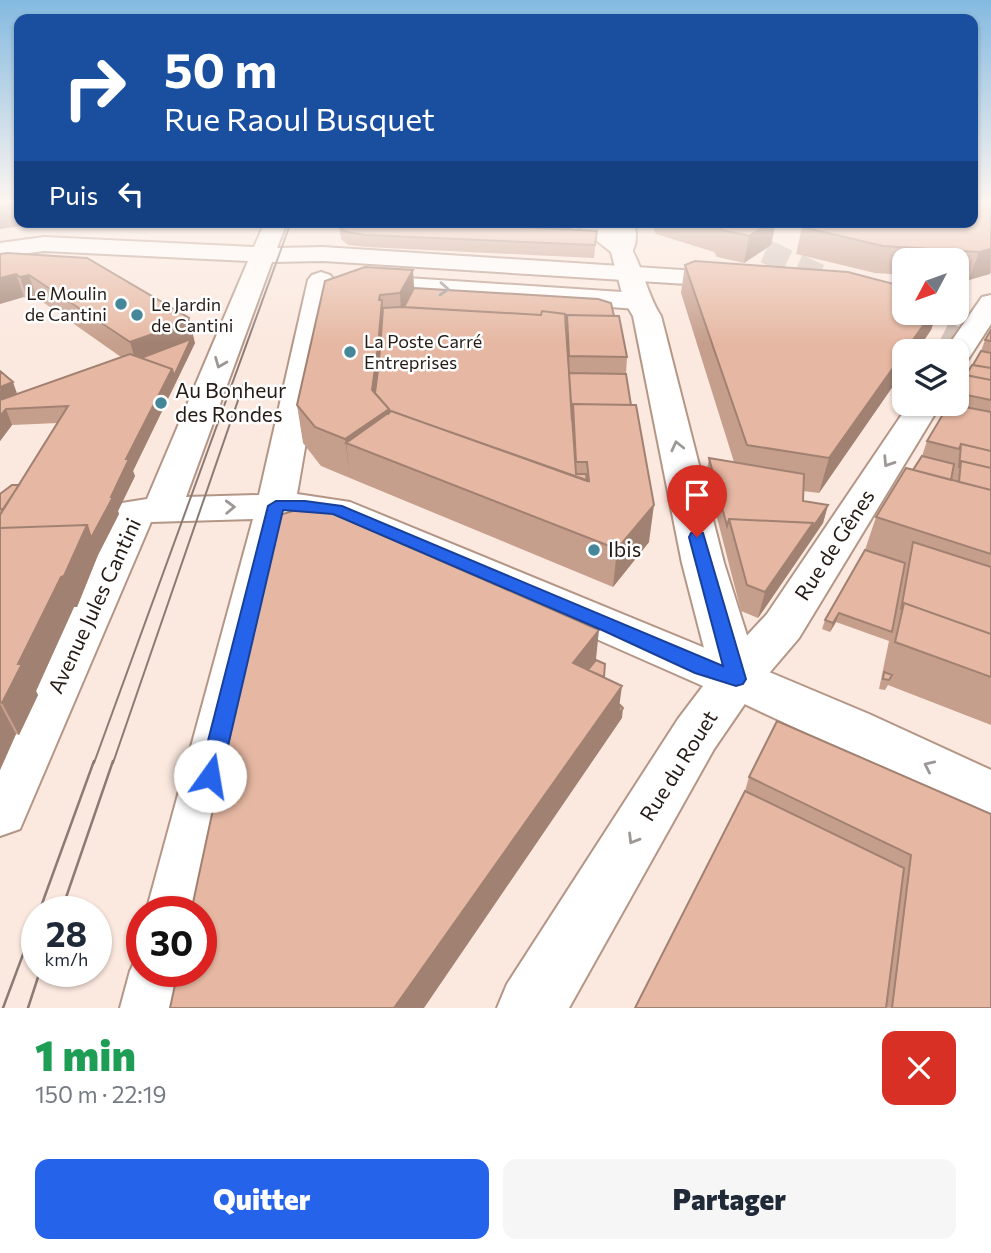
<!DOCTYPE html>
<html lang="fr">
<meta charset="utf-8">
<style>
body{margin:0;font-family:Commissioner,sans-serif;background:#f6f6f7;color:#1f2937;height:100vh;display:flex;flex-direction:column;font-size:26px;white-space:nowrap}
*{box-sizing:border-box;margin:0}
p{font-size:23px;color:#747a83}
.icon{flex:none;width:38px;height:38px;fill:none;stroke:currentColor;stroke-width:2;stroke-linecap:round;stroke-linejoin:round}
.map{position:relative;height:1008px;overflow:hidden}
.drawer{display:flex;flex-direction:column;background:#fff;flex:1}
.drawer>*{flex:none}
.banner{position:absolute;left:14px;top:14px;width:964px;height:214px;border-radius:14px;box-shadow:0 2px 5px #0004;background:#1a4fa0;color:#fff;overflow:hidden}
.needle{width:46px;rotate:229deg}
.buttons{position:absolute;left:892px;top:248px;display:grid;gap:14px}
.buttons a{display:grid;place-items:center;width:77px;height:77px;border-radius:14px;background:#fff;box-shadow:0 2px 5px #0004;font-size:35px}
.speed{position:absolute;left:21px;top:896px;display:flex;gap:14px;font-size:35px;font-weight:700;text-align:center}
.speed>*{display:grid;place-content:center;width:91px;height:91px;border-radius:50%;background:#fff;box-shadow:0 2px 5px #0004;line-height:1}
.speed small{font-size:18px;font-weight:400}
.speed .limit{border:10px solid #d22;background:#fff;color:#111}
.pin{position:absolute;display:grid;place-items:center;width:60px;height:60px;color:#fff;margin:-72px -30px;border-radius:50% 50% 50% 0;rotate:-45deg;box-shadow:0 0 7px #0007}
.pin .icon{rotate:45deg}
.me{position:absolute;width:77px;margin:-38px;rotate:13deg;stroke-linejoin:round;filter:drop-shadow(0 0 5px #0008)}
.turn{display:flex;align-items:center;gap:24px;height:147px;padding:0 35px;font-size:32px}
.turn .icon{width:91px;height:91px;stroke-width:2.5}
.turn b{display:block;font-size:49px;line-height:60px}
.then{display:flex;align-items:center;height:66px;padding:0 35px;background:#0003;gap:14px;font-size:26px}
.round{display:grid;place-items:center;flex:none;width:74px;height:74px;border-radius:14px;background:#f6f6f7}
.head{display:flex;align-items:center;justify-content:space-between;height:119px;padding:0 35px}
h1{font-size:42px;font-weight:800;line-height:52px;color:#1e9e55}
.action{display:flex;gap:14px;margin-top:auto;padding:14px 35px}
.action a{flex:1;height:80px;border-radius:14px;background:#2563eb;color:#fff;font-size:28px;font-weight:800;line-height:80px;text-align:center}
.action a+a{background:#f6f6f7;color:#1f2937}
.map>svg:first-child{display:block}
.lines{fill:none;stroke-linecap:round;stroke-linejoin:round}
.highway-tunnel-far1{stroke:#d0bfb6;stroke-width:24;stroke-dasharray:24 11;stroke-linecap:butt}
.highway-tunnel{stroke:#d0bfb6;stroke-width:30;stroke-dasharray:30 15;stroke-linecap:butt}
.minor-casing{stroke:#b49687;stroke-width:4}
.major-casing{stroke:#b49687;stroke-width:4}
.minor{fill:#fff;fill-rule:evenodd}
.major{fill:#fff;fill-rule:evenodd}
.tram-far1{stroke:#8a7b73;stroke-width:2}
.tram{stroke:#8a7b73;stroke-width:2.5}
.wall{fill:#c69e8c}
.shaded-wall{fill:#a18172}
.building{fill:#e6b8a3;stroke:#a18172;stroke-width:2}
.oneway{stroke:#9d9896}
.route{fill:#2563eb;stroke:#184099;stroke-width:2}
.poi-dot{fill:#458798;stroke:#fff;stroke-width:2.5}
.labels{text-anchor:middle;stroke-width:5;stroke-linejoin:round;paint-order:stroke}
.far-poi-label{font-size:18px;fill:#261b15;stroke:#fff;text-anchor:start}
.poi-label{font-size:21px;fill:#261b15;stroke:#fff;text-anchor:start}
.street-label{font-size:21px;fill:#261b15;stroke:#fff}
</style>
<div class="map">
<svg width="991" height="1008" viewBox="0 0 991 1008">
<rect width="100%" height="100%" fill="#fbe8de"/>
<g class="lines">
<path class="highway-tunnel-far1" d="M 702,222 L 865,297"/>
<path class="highway-tunnel" d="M 862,295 L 991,360"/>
<defs>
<path id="minor" d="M 265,222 L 287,222 L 277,248 L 323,247 L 744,274 L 748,279 L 744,284 L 735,287 L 323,261 L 272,262 L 186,497 L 259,495 L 308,280 L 312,275 L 321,272 L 330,275 L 334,280 L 297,494 L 350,502 L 727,657 L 767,614 L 909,404 L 941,404 L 799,638 L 753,692 L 714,749 L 569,1008 L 497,1008 L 507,984 L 678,719 L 703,686 L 327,520 L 293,517 L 208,912 L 201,929 L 201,912 L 146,912 L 253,519 L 151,522 L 20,829 L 0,836 L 0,752 L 117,511 L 122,503 L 147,499 L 248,261 L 44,251 L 0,257 L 0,243 L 44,237 L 254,247 Z
M 612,222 L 634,222 C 637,233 637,246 630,255 L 614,255 L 610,250 L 614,231 Z
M 362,275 L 637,293 L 646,295 L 650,301 L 646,307 L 637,309 L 353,288 L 349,283 L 353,278 Z
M 991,295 L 991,324 L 967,361 L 957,364 L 957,352 L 944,352 L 982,297 Z
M 142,947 L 142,971 L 196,971 L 188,1008 L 120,1008 L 130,971 Z"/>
<path id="major" d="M 573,222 C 581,222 593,220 601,222 C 640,234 641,287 661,316 L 724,563 L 757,667 L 869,714 L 991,770 L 991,820 L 719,692 L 712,679 L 682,563 L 633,316 L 624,301 L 611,252 Z"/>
</defs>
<use href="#minor" class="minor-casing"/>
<use href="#major" class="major-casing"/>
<use href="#minor" class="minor"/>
<use href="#major" class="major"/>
<path class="tram-far1" d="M 94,763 L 291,222
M 113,763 L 244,383"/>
<path class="tram" d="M 39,912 L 94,761
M 61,912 L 113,761
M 3,1008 L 37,917
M 28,1008 L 40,971"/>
</g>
<path class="wall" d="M 991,202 L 991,273 L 969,280 L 957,279 L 957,261 L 905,261 L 905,275 L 875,273 L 796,254 L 802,227 L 892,222 L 973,222 Z
M 340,222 L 572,222 L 572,229 L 597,231 L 594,258 L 367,247 L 348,245 L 341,239 L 339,227 Z
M 651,222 L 776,222 L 771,245 L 744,263 L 717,257 L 714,252 L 656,234 Z
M 0,254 L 195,343 L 133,471 L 135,476 L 118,511 L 119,514 L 98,555 L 77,607 L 74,607 L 36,691 L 38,695 L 19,735 L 16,734 L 0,770 L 0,494 L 19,485 L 58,423 L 12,425 L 0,441 L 0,371 L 17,394 L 121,357 L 37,298 L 28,300 L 24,297 Z
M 685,265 L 905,313 L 937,313 L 931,330 L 819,493 L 803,491 L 803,501 L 828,505 L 823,523 L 758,618 L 741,611 L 706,475 L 709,458 L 734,462 L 681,293 Z
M 325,281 L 414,288 L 614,316 L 627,357 L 626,374 L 649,542 L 613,587 L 321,466 L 303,443 L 297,405 Z
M 991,330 L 991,725 L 888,685 L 885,690 L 879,689 L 889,641 L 836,622 L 830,632 L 822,629 L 825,620 L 865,550 L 876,517 L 913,470 L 922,456 L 927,441 L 949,404 L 957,404 L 957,387 L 981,351 L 985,340 Z
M 749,777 L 991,814 L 991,1008 L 635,1008 L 745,791 Z"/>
<path class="shaded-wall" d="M 0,202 L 19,202 L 19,222 L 51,222 L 0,229 Z
M 564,222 L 572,222 L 572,229 L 563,234 Z
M 771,222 L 776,222 L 771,245 L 744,263 L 749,236 Z
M 991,249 L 990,274 L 969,280 L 979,252 Z
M 413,270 L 415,302 L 401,312 L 400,293 Z
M 16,274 L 24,297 L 0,304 L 0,278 Z
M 29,275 L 37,298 L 28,300 L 20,277 Z
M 380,295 L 381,309 L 382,300 L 385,333 L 378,410 L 372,390 Z
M 932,313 L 937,313 L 931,330 L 916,352 L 905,352 L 905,369 L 819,493 L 829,458 Z
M 189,318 L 195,343 L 133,471 L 135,476 L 118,511 L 119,514 L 98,555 L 77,607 L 74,607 L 36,691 L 38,695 L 19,735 L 2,703 L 18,664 L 87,525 L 111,497 L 126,459 L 172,369 L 186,349 L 136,362 L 130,342 Z
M 13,382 L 22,408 L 6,409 L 12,425 L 0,441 L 0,387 Z
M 389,409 L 392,447 L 346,443 L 350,478 L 345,439 Z
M 654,505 L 649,542 L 613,587 L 617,549 Z
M 828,505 L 823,523 L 806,548 L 811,530 Z
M 813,523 L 806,548 L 758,618 L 765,592 Z
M 839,613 L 836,622 L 830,632 L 833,623 Z
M 599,630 L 595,669 L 575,695 L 573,663 Z
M 622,686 L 618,715 L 623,708 L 622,718 L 424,1008 L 394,1008 Z
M 0,704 L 16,734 L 0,770 Z"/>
<path class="building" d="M 973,202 L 991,202 L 991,249 L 979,252 L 883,246 L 802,227 L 810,222 L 890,222 L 925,225 L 929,222 L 973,222 Z
M 340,222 L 519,222 L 517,227 L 597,231 L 595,245 L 365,235 L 347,232 L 339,227 Z
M 706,222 L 771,222 L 749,236 L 722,230 L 718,226 Z
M 7,253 L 87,258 L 189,318 L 187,322 L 130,342 L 29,275 L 20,277 L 16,274 L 0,278 L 0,254 Z
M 695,261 L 848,272 L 905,287 L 905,313 L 932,313 L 829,458 L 747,445 L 685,265 Z
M 365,267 L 413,270 L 400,293 L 380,295 L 379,300 L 382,300 L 378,347 L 372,390 L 389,409 L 345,439 L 315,427 L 297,405 L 325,281 Z
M 414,288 L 598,299 L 611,303 L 614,316 L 567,315 L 566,331 L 565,314 L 542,311 L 541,315 L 404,307 Z
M 401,307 L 541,315 L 542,311 L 565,314 L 576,474 L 586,474 L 587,481 L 391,411 L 389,413 L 389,409 L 375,393 L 379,362 L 383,308 Z
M 567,315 L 619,316 L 627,357 L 569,356 Z
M 991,330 L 991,341 L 985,340 Z
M 191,339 L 174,376 L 172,369 L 141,358 Z
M 981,351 L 991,353 L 991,368 L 973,365 Z
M 130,354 L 172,369 L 126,459 L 129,459 L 111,497 L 113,497 L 91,538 L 87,525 L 0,528 L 0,515 L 68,406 L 6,409 L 0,416 L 0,400 Z
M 972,365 L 991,368 L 991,380 L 966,375 Z
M 0,371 L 13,382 L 0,387 Z
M 569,373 L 626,374 L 631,405 L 573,404 L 572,421 Z
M 965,375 L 991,380 L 991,400 L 957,393 L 957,387 Z
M 573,404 L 636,405 L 654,505 L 617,549 L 346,443 L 391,411 L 589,481 L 587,462 L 576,462 Z
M 949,404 L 991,412 L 991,451 L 961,444 L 959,449 L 927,441 Z
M 961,444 L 991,451 L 991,468 L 961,461 L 959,468 Z
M 922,456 L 954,464 L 951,480 L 913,470 Z
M 709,458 L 804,474 L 803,501 L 828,505 L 811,530 L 813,523 L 729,519 L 727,526 Z
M 961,461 L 991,468 L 991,490 L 959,482 Z
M 906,468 L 991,490 L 991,554 L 876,517 Z
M 12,485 L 19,485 L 3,509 L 0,509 L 0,494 Z
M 313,505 L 599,630 L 573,663 L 622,686 L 394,1008 L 170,1008 L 178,971 L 201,971 L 201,912 L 191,912 L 276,516 Z
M 729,519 L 813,523 L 765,592 L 747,585 Z
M 87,525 L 64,576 L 61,577 L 18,664 L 22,664 L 2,703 L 0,702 L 0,528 Z
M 913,542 L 991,567 L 991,634 L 904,603 L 901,610 Z
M 865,550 L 905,563 L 892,632 L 839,613 L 833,623 L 825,620 Z
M 904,603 L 991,634 L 991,677 L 895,642 Z
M 596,660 L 605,664 L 604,677 L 588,670 Z
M 884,672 L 892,675 L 889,680 L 883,679 Z
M 620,705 L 623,708 L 618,715 Z
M 777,721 L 991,814 L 991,1008 L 892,1008 L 911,855 L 749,777 Z
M 745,791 L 904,868 L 886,1008 L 635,1008 Z"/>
<defs><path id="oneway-chevron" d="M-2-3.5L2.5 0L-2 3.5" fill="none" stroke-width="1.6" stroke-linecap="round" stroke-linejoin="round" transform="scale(1.75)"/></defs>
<g class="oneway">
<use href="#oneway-chevron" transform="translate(444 289) rotate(4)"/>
<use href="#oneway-chevron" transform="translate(220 363) rotate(112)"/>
<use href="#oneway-chevron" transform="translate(677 446) rotate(-103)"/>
<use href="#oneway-chevron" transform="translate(888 462) rotate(123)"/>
<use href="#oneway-chevron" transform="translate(230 507) rotate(-2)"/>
<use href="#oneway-chevron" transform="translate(929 766) rotate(-155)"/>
<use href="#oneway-chevron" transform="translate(633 839) rotate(121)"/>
</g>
<linearGradient id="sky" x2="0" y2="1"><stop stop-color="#84bae0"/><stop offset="0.59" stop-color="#fdf5f0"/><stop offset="1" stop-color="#fdf5f0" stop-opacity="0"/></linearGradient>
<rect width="991" height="343" fill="url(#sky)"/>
<path class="route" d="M 276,501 L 305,501 L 342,506 L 723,666 L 689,537 L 691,533 L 703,533 L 746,679 L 743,684 L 736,686 L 695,673 L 602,630 L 333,514 L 283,510 L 221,776 L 218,783 L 210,786 L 202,783 L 199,776 L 268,506 Z"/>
<g class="poi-dot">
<circle cx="121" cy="304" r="7"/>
<circle cx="137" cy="315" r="7"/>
<circle cx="350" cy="352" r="7"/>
<circle cx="161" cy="403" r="7"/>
<circle cx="594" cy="550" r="7"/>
</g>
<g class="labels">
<g class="far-poi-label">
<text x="107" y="300" text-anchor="end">Le Moulin<tspan x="107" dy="21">de Cantini</tspan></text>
<text x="151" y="311">Le Jardin<tspan x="151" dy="21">de Cantini</tspan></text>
<text x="364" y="348">La Poste Carré<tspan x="364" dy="21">Entreprises</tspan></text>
</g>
<g class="poi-label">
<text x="175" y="398">Au Bonheur<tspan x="175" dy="24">des Rondes</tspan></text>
<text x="608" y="557">Ibis</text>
</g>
<g class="street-label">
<text transform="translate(835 545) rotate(-57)" y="7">Rue de Gênes</text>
<text transform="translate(95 606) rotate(-65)" y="7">Avenue Jules Cantini</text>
<text transform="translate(679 766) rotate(-58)" y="7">Rue du Rouet</text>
</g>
</g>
</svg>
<div class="buttons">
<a><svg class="needle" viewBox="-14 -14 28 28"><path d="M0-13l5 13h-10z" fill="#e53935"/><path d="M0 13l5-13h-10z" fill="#747a83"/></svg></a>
<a><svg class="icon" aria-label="layers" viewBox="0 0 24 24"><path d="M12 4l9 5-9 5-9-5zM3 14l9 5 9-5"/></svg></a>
</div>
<div class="speed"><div>28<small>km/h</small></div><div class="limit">30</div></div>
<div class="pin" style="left:697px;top:537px;background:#d93025"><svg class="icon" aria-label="arrive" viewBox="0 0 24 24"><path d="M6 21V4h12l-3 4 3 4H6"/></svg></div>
<svg class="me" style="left:210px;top:776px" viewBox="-20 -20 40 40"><circle r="19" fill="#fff"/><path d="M0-13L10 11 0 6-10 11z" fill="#2563eb"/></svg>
<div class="banner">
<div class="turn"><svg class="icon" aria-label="right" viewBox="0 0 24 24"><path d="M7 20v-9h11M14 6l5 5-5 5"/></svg><div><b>50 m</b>Rue Raoul Busquet</div></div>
<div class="then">Puis<svg class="icon" aria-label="left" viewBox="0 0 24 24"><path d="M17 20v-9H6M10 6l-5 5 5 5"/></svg></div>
</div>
</div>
<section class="drawer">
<div class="head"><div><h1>1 min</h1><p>150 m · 22:19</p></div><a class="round" style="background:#d93025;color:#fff"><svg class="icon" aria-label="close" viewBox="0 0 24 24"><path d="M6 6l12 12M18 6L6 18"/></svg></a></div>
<div class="action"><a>Quitter</a><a>Partager</a></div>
</section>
